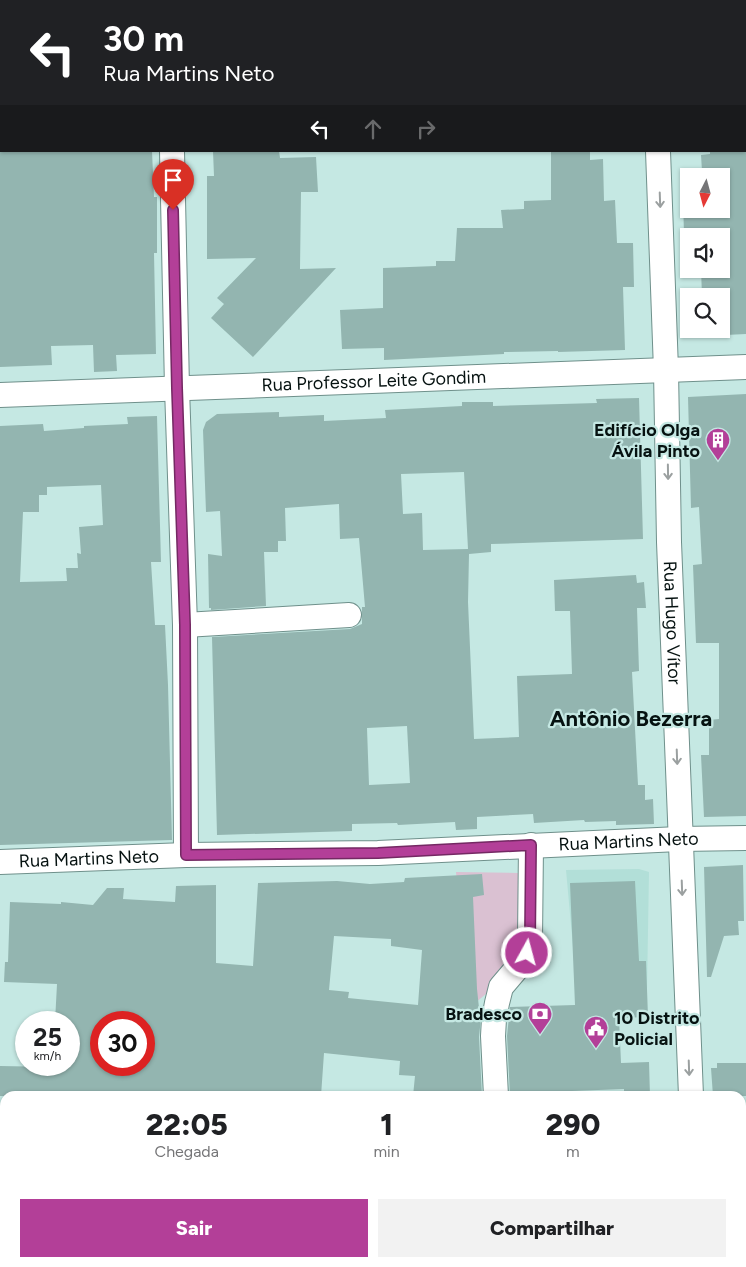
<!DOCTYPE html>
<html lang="pt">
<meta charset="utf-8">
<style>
body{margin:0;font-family:Figtree,sans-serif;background:#f2f2f2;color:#202124;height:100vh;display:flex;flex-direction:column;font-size:19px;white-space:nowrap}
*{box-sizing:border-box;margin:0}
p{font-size:16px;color:#757577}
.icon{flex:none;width:28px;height:28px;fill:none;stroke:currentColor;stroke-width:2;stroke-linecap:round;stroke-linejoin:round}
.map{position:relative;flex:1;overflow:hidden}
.side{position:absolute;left:0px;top:1091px;width:746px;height:176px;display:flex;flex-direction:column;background:#fff;border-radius:15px 15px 0 0;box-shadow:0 1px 4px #0004}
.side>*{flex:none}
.hud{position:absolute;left:0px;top:0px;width:746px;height:152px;box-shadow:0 1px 4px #0004;background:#202124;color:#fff;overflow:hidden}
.needle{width:32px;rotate:186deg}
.buttons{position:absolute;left:680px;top:168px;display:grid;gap:10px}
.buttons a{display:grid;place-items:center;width:50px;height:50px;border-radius:0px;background:#fff;box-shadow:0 1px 4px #0004;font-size:25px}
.speed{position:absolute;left:15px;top:1011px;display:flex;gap:10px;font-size:25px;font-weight:700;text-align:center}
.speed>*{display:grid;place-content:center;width:65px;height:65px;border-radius:50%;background:#fff;box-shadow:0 1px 4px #0004;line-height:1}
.speed small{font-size:12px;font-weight:400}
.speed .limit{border:8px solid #d22;background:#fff;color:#111}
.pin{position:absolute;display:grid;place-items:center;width:42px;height:42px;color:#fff;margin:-51px -21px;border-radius:50% 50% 50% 0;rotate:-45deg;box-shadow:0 0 5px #0007}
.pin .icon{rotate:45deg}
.me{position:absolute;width:55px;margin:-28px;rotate:7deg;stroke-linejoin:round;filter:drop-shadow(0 0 4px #0008)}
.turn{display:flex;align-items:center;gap:18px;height:105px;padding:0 20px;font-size:22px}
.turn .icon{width:65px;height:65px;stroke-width:2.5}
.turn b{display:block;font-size:35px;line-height:42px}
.lanes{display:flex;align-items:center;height:48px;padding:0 20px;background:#0003;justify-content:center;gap:25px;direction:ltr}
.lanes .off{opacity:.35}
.eta{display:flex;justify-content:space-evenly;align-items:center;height:85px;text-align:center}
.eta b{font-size:30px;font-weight:800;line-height:35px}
.cta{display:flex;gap:10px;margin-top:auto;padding:10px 20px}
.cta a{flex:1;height:58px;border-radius:0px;background:#b33f98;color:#fff;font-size:20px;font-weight:800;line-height:58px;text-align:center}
.cta a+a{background:#f2f2f2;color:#202124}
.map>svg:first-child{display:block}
.built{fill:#b2dfd8}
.green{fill:#dac1d2}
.building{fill:#93b5b0;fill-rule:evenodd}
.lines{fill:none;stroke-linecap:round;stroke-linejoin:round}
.street-casing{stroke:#6f908b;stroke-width:26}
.secondary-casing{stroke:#6f908b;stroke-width:30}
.highway-casing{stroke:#6f908b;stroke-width:30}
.street{stroke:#fff;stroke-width:24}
.secondary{stroke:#fff;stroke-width:28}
.highway{stroke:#fff;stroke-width:28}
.oneway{stroke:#9ba0a0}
.route-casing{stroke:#742963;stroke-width:12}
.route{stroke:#b33f98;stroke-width:9}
.labels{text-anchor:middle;stroke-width:4.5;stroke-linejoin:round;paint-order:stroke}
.street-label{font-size:18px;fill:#061211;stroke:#c5e8e3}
.poi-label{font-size:18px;font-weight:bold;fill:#061211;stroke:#c5e8e3;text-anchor:end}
.district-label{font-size:22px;font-weight:bold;fill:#061211;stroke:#c5e8e3}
</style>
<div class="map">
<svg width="746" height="1267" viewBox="0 0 746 1267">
<rect width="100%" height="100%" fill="#c5e8e3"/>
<path class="built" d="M 639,869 L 649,872 L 647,989 L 577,991 L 566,870 Z"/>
<path class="green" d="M 456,872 L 518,873 L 520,942 L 493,988 L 468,1009 Z"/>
<path class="building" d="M 0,151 L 152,151 L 154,197 L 157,197 L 157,253 L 154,253 L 156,354 L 116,355 L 117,371 L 94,372 L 93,345 L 51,346 L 52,365 L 0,367 Z
M 213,151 L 279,151 L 280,158 L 316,157 L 318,192 L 301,192 L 300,269 L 336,268 L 253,357 L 211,318 L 224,304 L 217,298 L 256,258 L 207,259 L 207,176 L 214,176 Z
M 551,151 L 590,152 L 590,160 L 603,159 L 604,201 L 615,200 L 617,243 L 633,243 L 634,287 L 623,287 L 625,350 L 558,352 L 558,351 L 504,352 L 504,354 L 384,360 L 384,348 L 342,349 L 340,310 L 383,308 L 383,268 L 436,266 L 436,261 L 455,261 L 457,228 L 503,228 L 501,210 L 524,209 L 524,201 L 551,200 Z
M 710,151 L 746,151 L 746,334 L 705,336 L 704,329 L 721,329 L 721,296 L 702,296 L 701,269 L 721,269 L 721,236 L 700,236 L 699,233 L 684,234 L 683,199 L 689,199 L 689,209 L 721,209 L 721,176 L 699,176 L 702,171 L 701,155 L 710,154 Z
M 746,394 L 746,816 L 704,817 L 701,755 L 709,755 L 709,720 L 719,719 L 719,643 L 696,643 L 693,565 L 702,564 L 699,507 L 691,508 L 688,397 Z
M 639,398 L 643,539 L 491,544 L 491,552 L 469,554 L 468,602 L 474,739 L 519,737 L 517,676 L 572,674 L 570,611 L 555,611 L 554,580 L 636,575 L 637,583 L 644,582 L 646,608 L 637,608 L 639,671 L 632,672 L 638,785 L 645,785 L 645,800 L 653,799 L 654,824 L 616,825 L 616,821 L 585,822 L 584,820 L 534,823 L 533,814 L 477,817 L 477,829 L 456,830 L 455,822 L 398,825 L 397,823 L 352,824 L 352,831 L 217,835 L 212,637 L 350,629 L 362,624 L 362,607 L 365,607 L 359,538 L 340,539 L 339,504 L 285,508 L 286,541 L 278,541 L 278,552 L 264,552 L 266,606 L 211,610 L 211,608 L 209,608 L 208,554 L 222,556 L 220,511 L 206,512 L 203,430 L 206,422 L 217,414 L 279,412 L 279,417 L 324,415 L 324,421 L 386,418 L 385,410 L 462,406 L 462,402 L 493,402 L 493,406 L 597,403 L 596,399 ZM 464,472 L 468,549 L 423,550 L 422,513 L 403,514 L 401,474 ZM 407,726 L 410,783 L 369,785 L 367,728 Z
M 157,416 L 161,562 L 151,562 L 155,625 L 165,625 L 168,685 L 172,840 L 0,845 L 0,426 L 43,424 L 44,431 L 84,428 L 84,426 L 128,424 L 127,417 ZM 101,485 L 103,525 L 79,527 L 81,554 L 77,553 L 78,568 L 66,568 L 67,581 L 20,582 L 23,512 L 39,512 L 39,495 L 47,495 L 47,487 Z
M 743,865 L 744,921 L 738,921 L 739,935 L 724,936 L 711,977 L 707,977 L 704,867 Z
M 482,874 L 484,895 L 473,897 L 477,989 L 479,1008 L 482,1008 L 479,1037 L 482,1096 L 413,1096 L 415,1076 L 399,1075 L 400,1061 L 324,1053 L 321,1096 L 0,1096 L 0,1066 L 53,1067 L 53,1065 L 69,1065 L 69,1022 L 55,1022 L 57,984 L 4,982 L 5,962 L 8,962 L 10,902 L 61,904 L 61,902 L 93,905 L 107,888 L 124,888 L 123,899 L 175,902 L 176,886 L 216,885 L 216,963 L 253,966 L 258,883 L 337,881 L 370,884 L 404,882 L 405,878 ZM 334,936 L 391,939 L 391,946 L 422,950 L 418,1005 L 348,998 L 349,992 L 329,990 ZM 101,1022 L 144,1022 L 144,1065 L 101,1065 Z
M 635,881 L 639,961 L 646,961 L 648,1017 L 619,1018 L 621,1063 L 649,1062 L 650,1096 L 624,1096 L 624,1089 L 572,1091 L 572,1096 L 510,1096 L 507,1036 L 510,1007 L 575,1005 L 570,883 Z
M 717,1063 L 746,1063 L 746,1096 L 713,1096 L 711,1068 L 717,1068 Z"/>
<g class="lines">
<defs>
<g id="street">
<path d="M 168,0 L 168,1"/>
<path d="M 653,0 L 653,1"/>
<path d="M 172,151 L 177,388 L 185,625 L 186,855"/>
<path id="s1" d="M 658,151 L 666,370 L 669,542 L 691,1096"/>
<path id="s2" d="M 0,395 L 746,367"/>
<path d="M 185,625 L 349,615"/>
<path id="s3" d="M 0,862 L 186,855 L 378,853 L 679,839 L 746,838"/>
<path d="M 496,1096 L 493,1036 L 494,1019 L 497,1003 L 501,987 L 518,967 L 527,953 L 530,939 L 531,845"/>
<path d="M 502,1262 L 502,1267"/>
<path d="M 699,1262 L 700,1267"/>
</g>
<path id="secondary" d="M 741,1209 L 746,1208
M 0,1234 L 5,1234"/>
<path id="highway" d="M 741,1259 L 746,1259
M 545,1267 L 661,1262"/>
</defs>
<use href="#street" class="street-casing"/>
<use href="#secondary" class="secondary-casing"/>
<use href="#highway" class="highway-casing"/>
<use href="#street" class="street"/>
<use href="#secondary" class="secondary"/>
<use href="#highway" class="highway"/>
</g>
<defs><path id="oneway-shaft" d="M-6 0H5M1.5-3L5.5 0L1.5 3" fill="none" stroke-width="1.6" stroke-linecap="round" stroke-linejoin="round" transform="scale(1.25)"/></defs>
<g class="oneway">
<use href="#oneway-shaft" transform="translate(660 200) rotate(88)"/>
<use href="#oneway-shaft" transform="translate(668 472) rotate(89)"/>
<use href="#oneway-shaft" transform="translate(677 757) rotate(88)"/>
<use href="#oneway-shaft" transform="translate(682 888) rotate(88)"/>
<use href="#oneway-shaft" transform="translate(689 1068) rotate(88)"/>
</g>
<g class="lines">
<defs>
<path id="route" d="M 173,210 L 177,388 L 185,625 L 186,855 L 378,853 L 531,845 L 530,939 L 527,953"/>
</defs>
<use href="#route" class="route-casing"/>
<use href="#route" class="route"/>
</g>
<defs>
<symbol id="building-pin" viewBox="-11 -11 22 30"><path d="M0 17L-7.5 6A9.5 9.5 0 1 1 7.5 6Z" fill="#b33f98" stroke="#c5e8e3"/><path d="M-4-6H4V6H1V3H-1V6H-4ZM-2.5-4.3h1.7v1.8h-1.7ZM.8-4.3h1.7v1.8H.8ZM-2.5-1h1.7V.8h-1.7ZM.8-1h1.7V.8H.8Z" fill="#fff"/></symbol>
<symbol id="bank-pin" viewBox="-11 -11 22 30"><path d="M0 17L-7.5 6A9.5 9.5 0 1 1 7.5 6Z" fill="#b33f98" stroke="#c5e8e3"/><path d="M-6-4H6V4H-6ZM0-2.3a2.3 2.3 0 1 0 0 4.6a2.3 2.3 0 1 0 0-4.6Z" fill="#fff"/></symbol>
<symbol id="civic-pin" viewBox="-11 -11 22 30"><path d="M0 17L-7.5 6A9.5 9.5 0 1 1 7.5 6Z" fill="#b33f98" stroke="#c5e8e3"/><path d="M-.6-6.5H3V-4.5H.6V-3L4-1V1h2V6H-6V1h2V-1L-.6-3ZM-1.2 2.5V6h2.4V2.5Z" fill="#fff"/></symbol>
</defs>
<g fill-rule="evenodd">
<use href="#building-pin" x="704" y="426" width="28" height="38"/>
<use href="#bank-pin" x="526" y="1000" width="28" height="38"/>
<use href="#civic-pin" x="582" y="1014" width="28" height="38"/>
</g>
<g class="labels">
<g class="street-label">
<text dy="6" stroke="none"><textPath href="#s2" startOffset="374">Rua Professor Leite Gondim</textPath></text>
<text dy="6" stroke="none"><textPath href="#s1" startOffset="472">Rua Hugo Vítor</textPath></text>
<text dy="6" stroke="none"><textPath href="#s3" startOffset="629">Rua Martins Neto</textPath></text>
<text dy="6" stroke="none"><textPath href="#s3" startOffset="89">Rua Martins Neto</textPath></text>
</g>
<g class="poi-label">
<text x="700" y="436">Edifício Olga<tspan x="700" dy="21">Ávila Pinto</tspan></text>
<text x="522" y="1020">Bradesco</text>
<text x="614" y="1024" text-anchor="start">10 Distrito<tspan x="614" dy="21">Policial</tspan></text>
</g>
<g class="district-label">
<text x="631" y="726">Antônio Bezerra</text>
</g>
</g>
</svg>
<div class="buttons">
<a><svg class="needle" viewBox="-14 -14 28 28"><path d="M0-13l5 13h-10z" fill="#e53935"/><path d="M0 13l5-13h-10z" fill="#757577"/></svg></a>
<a><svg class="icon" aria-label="sound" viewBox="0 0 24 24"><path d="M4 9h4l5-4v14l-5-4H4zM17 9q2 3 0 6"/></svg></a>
<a><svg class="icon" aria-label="search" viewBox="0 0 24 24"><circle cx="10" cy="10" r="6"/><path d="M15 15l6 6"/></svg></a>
</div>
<div class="speed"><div>25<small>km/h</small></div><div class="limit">30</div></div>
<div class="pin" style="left:173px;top:210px;background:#d93025"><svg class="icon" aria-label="arrive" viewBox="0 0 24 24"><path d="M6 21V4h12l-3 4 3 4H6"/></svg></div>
<svg class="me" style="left:527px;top:953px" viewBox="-20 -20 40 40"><circle r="17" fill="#b33f98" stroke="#fff" stroke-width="3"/><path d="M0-11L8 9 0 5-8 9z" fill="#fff"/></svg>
<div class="hud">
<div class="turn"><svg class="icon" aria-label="left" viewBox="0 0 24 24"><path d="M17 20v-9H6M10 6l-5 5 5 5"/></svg><div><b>30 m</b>Rua Martins Neto</div></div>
<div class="lanes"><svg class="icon" aria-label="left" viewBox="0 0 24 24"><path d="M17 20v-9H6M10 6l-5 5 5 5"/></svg><svg class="icon off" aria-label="ahead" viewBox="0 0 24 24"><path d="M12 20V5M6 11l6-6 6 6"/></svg><svg class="icon off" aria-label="right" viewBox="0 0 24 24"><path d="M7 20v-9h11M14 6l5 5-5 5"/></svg></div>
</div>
<section class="side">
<div class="eta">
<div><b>22:05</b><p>Chegada</p></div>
<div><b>1</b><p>min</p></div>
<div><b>290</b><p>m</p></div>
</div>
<div class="cta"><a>Sair</a><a>Compartilhar</a></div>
</section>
</div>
